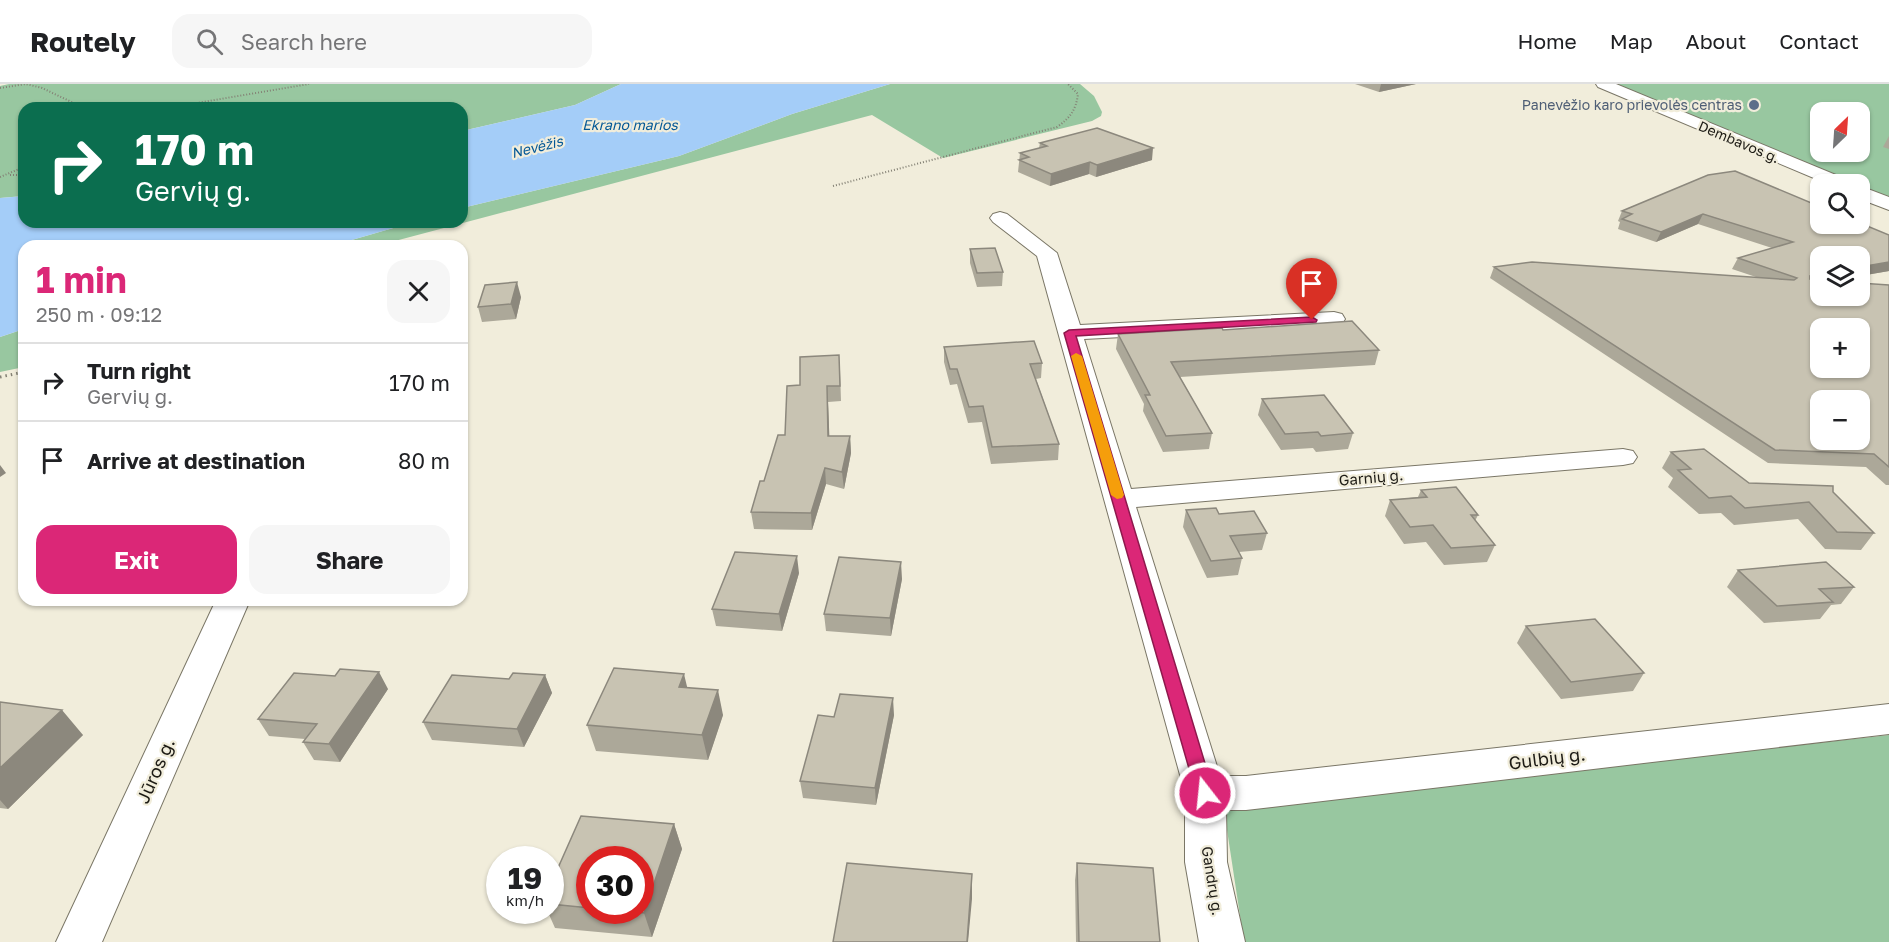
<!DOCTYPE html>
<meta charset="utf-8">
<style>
body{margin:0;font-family:"Golos Text",sans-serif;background:#f6f6f6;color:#202124;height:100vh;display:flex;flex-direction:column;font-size:22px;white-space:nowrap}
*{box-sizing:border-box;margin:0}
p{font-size:20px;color:#757577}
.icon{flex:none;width:33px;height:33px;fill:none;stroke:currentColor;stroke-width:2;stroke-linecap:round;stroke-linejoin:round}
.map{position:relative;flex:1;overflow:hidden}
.drawer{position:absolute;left:18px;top:156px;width:450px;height:366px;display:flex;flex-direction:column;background:#fff;border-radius:18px;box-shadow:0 2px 4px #0004}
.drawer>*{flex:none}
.hud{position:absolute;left:18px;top:18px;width:450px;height:126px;border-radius:18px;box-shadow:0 2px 4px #0004;background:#0b6e4f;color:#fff;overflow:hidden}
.needle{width:39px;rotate:25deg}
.buttons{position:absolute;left:1810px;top:18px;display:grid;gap:12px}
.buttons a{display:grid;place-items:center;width:60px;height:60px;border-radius:12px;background:#fff;box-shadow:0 2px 4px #0004;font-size:30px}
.speed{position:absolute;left:486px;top:762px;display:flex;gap:12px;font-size:30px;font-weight:700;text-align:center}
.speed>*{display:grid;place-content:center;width:78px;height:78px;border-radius:50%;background:#fff;box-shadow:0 2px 4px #0004;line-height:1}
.speed small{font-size:15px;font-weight:400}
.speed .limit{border:9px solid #d22;background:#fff;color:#111}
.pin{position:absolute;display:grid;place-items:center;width:51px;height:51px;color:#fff;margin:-62px -26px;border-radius:50% 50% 50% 0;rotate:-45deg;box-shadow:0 0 6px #0007}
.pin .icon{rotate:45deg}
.me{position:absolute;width:66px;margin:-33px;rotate:344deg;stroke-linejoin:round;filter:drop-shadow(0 0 4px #0008)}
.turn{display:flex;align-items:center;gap:21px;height:126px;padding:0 18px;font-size:27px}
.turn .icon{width:78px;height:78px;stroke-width:2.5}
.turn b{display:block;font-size:42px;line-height:51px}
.round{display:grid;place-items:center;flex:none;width:63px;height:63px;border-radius:18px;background:#f6f6f6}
.headline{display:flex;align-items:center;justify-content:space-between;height:102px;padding:0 18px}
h1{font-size:36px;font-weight:700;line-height:45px;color:#db2777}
.primary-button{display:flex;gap:12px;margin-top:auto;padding:12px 18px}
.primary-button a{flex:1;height:69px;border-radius:18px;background:#db2777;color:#fff;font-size:24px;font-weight:700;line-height:69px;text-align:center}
.primary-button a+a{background:#f6f6f6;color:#202124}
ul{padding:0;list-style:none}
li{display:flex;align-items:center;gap:18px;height:78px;padding:0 18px;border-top:2px solid #e0e0e0}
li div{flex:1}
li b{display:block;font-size:22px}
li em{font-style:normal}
header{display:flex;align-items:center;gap:36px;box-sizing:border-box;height:84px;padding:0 30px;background:#fff;border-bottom:2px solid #e0e0e0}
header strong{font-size:28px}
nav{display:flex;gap:33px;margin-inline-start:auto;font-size:21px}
.search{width:420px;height:54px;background:#f6f6f6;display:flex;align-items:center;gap:15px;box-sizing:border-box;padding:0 21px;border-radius:18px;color:#757577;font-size:22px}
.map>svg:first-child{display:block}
.green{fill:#98c7a0;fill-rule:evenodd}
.water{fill:#a4cdf8}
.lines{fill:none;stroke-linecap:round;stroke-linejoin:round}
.minor-casing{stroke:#7a7666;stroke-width:2}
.path-far1{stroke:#838074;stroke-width:2;stroke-dasharray:1 2;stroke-linecap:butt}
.path{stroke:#838074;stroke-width:3;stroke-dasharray:1.5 4;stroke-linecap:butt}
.minor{fill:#fff;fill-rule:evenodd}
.wall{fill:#aca899;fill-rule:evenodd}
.shaded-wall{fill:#8c887d}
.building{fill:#c8c3b2;stroke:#8c887d;stroke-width:1.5;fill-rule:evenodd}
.route{fill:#db2777;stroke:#8e194d;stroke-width:1.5}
.slow{fill:#f59e0b}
.service-dot{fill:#5c6f8a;stroke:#f1eddb;stroke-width:2}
.labels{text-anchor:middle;stroke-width:4.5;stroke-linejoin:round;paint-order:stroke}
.far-service-label{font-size:14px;fill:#4e5e75;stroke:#f1eddb;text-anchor:end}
.far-water-label{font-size:14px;font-style:italic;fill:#045896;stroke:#f1eddb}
.far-street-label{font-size:14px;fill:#1d1b15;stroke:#f1eddb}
.street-label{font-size:15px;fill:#1d1b15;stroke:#f1eddb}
.near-street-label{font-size:18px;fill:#1d1b15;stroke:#f1eddb}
</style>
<header>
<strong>Routely</strong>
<div class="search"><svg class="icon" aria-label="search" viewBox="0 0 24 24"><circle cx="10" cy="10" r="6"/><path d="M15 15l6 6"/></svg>Search here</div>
<nav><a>Home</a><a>Map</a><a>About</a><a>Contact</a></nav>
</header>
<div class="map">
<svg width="1889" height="858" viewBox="0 0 1889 858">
<rect width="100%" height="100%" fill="#f1eddb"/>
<path class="green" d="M 9,0 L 621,0 L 575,21 L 462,47 L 462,24 L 24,24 L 24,112 L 0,114 L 0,2 Z
M 890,0 L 1080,0 L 1094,12 L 1102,28 L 1101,32 L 1092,37 L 943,74 L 872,31 L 376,162 L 331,162 L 414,138 L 462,138 L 462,124 L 679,72 L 792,30 Z
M 1603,0 L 1889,0 L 1889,120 L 1860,108 L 1860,100 L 1842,100 ZM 1821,28 L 1860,28 L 1860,68 L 1821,68 Z
M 24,245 L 24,283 L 0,288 L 0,253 Z
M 1889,651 L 1889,858 L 1244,858 L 1224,726 Z"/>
<path class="water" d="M 621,0 L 890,0 L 792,30 L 679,72 L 462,124 L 462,47 L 575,21 Z
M 24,112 L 24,138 L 414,138 L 331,162 L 24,162 L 24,245 L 0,253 L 0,114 Z"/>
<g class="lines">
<defs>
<path id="minor" d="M 1596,0 L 1616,0 L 1848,96 L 1851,100 L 1828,100 L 1598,3 Z
M 1860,102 L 1889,113 L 1889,126 L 1860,115 Z
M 1000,128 L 1007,130 L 1057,169 L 1080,241 L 1334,228 L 1342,230 L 1345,235 L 1342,240 L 1334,242 L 1084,255 L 1131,405 L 1623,365 L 1633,367 L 1637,373 L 1633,379 L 1623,381 L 1136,423 L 1220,692 L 1246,692 L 1889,620 L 1889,650 L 1246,726 L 1226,726 L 1227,778 L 1245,858 L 1199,858 L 1185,778 L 1185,709 L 1037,172 L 993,138 L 990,134 L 993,130 Z
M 216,516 L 250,516 L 102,858 L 56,858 Z"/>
</defs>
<use href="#minor" class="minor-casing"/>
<path class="path-far1" d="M 0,4 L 26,0 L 42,4 L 80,22 L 179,22 L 309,0
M 10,91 L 24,91
M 0,93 L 24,83
M 833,102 L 1057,43 C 1070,34 1076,26 1078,10 L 1068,0"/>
<path class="path" d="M 0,293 L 24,288"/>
<use href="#minor" class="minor"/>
</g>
<path class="wall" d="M 1355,0 L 1416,0 L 1379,8 Z
M 1889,52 L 1889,65 L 1883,63 Z
M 1040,59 L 1152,76 L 1096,93 L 1089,90 L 1050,102 L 1018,88 L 1020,69 L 1039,64 Z
M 1708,91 L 1889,187 L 1860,192 L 1860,172 L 1821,212 L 1889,201 L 1889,401 L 1886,401 L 1866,383 L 1768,379 L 1490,194 L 1494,183 L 1759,194 L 1732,185 L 1738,174 L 1772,164 L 1698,140 L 1656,158 L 1618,145 L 1620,138 L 1618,137 L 1622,127 Z
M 970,165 L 1003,188 L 1002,202 L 977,203 L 970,179 Z
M 521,213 L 516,235 L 482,238 L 478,223 Z
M 1223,246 L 1379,266 L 1375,281 L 1180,293 L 1212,349 L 1209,365 L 1163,368 L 1143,327 L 1144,320 L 1116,265 L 1118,250 Z
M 944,263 L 1042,279 L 1041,294 L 1036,295 L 1059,360 L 1058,376 L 991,380 L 982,338 L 968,339 L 957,300 L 950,301 L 944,278 Z
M 840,286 L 841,317 L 828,318 L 829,352 L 850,352 L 851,369 L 844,405 L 826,400 L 812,446 L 754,445 L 751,428 L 785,351 L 800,301 Z
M 1262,315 L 1353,349 L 1348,365 L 1316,368 L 1313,364 L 1281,366 L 1258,331 Z
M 1671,368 L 1749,399 L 1833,408 L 1874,449 L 1861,466 L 1825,465 L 1798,435 L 1734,441 L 1721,429 L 1699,430 L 1668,403 L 1673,394 L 1662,384 Z
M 1421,406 L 1478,431 L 1475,437 L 1495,461 L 1487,478 L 1444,481 L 1426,458 L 1404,460 L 1385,432 L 1390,416 L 1418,413 Z
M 1186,426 L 1219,430 L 1267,449 L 1262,466 L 1239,468 L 1242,474 L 1238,491 L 1207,494 L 1183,443 Z
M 1738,486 L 1854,503 L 1841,520 L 1831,521 L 1820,535 L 1764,539 L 1727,503 Z
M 799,489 L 782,547 L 716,542 L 712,525 Z
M 902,495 L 891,552 L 826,547 L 824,530 Z
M 1526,542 L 1644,589 L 1633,607 L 1561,615 L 1517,559 Z
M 545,591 L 552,609 L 524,663 L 432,656 L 423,638 L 509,595 Z
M 688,603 L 723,631 L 708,676 L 596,667 L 587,641 Z
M 388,605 L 340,678 L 314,676 L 303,658 L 305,655 L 269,652 L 258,635 Z
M 0,618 L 83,651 L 8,725 L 0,724 Z
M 894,631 L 876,721 L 803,714 L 800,697 L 834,633 Z
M 581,732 L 674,740 L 682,765 L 652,853 L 555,844 L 547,826 L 550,826 L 550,802 ZM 590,776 L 640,776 L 640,826 L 590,826 Z
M 1077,779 L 1160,858 L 1076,858 L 1075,796 Z"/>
<path class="shaded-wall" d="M 1381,0 L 1416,0 L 1379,8 Z
M 1153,64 L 1152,76 L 1096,93 L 1097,81 Z
M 1090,78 L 1089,90 L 1050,102 L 1051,90 Z
M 1703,130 L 1698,140 L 1656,158 L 1661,148 Z
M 1889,178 L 1889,187 L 1860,192 L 1860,183 Z
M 1821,190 L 1821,200 L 1803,203 L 1810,192 Z
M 517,198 L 521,213 L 516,235 L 511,220 Z
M 827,302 L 828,318 L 830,368 L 828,352 Z
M 850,352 L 851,369 L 844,405 L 842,388 Z
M 0,381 L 6,389 L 0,393 Z
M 825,384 L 826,400 L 812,446 L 811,429 Z
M 797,472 L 799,489 L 782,547 L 779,530 Z
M 901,478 L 902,495 L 891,552 L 890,534 Z
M 379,588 L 388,605 L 340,678 L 329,660 Z
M 684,590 L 690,615 L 679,603 Z
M 545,591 L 552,609 L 524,663 L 517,645 Z
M 718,606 L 723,631 L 708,676 L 702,651 Z
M 893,614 L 894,631 L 876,721 L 875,704 Z
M 62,626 L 83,651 L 8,725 L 0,716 L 0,684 Z
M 674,740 L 682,765 L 652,853 L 644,829 Z
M 972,790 L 972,815 L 968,858 L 967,858 Z"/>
<path class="building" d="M 1097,44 L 1153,64 L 1097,81 L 1090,78 L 1051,90 L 1019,76 L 1029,73 L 1020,69 L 1047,62 L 1040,59 Z
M 1735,87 L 1821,123 L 1821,140 L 1860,139 L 1889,151 L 1889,178 L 1860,183 L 1860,172 L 1821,172 L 1821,190 L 1810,192 L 1810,195 L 1821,196 L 1821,212 L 1860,212 L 1860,199 L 1889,201 L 1889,383 L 1874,370 L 1775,366 L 1494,183 L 1532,178 L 1794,196 L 1797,194 L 1738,174 L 1793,158 L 1703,130 L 1661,148 L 1622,135 L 1632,130 L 1622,127 L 1708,91 ZM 1821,244 L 1860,244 L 1860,284 L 1821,284 ZM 1821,316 L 1860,316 L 1860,356 L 1821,356 Z
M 995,164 L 1003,188 L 977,189 L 970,165 Z
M 517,198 L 511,220 L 478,223 L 485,201 Z
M 1352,237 L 1379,266 L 1171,278 L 1212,349 L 1166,352 L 1145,311 L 1150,311 L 1118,250 L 1222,244 L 1223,246 Z
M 1034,257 L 1042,279 L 1030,280 L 1059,360 L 992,363 L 983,322 L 969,323 L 957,285 L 950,285 L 944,263 Z
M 839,271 L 840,302 L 827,302 L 828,352 L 850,352 L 842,388 L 825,384 L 811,429 L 751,428 L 760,397 L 764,397 L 778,351 L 785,351 L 787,302 L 800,301 L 800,273 Z
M 1324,311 L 1353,349 L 1321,352 L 1318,348 L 1285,350 L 1262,315 Z
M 1704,365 L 1749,399 L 1833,402 L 1833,408 L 1874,449 L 1837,448 L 1809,418 L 1745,424 L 1731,412 L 1709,414 L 1678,386 L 1691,385 L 1671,368 Z
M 1456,403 L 1478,431 L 1471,431 L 1495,461 L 1451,464 L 1433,441 L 1410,443 L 1390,416 L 1427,413 L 1421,406 Z
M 1216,424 L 1219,430 L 1254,427 L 1267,449 L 1230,452 L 1242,474 L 1211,477 L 1186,426 Z
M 735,468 L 797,472 L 779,530 L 712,525 Z
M 839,473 L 901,478 L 890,534 L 824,530 Z
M 1826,478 L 1854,503 L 1819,505 L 1833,518 L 1777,522 L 1738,486 Z
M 1595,535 L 1644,589 L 1571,598 L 1526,542 Z
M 614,584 L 684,590 L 679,603 L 718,606 L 702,651 L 587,641 Z
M 340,585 L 379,588 L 329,660 L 303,658 L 317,640 L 258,635 L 294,589 L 335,592 Z
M 513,589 L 545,591 L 517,645 L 423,638 L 452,591 L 509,595 Z
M 840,610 L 893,614 L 875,704 L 800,697 L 818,631 L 834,633 Z
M 0,618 L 62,626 L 0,684 Z
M 581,732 L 674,740 L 644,829 L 620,826 L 640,826 L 640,776 L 590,776 L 590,824 L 550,820 L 550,802 Z
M 847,779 L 972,790 L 967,858 L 833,858 Z
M 1077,779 L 1153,784 L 1160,858 L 1079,858 Z"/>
<path class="route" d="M 1312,233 L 1317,236 L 1316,238 L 1076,252 L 1214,709 L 1211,714 L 1205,717 L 1198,714 L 1196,709 L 1064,249 L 1069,246 Z"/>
<path class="slow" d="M 1076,269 L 1082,272 L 1124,411 L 1122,414 L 1117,415 L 1111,411 L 1071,272 Z"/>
<circle class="service-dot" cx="1754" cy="21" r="6"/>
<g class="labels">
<g class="far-service-label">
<text x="1742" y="26">Panevėžio karo prievolės centras</text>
</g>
<g class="far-water-label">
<text x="630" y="46">Ekrano marios</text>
<text transform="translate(537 63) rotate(-14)" y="5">Nevėžis</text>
</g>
<g class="far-street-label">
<text transform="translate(1739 58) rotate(23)" y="5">Dembavos g.</text>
</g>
<g class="street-label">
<text transform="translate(1371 394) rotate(-5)" y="5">Garnių g.</text>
<text transform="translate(1212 797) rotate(81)" y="5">Gandrų g.</text>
</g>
<g class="near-street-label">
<text transform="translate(1547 675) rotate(-7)" y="6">Gulbių g.</text>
<text transform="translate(156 687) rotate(-66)" y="6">Jūros g.</text>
</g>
</g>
</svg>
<div class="buttons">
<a><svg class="needle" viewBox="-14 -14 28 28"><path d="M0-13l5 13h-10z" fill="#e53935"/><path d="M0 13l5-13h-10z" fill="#757577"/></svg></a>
<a><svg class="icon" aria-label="search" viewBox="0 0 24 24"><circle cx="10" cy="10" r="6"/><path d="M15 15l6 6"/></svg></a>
<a><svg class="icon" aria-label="layers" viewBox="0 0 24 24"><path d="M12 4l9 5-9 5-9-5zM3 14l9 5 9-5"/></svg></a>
<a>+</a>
<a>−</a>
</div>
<div class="speed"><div>19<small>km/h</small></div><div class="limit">30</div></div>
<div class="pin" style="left:1312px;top:236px;background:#d93025"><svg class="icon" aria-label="arrive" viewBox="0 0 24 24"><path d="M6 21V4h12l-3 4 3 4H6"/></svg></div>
<svg class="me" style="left:1205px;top:709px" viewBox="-20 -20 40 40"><circle r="17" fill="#db2777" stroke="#fff" stroke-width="3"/><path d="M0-11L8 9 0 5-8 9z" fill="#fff"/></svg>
<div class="hud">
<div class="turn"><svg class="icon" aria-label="right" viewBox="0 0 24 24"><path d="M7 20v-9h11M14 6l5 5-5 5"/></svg><div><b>170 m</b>Gervių g.</div></div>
</div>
<section class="drawer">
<div class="headline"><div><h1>1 min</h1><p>250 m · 09:12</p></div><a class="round"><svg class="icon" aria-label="close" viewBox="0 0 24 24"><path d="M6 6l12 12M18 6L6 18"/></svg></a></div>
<ul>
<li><svg class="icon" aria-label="right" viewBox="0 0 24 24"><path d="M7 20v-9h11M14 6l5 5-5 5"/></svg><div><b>Turn right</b><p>Gervių g.</p></div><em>170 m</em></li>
<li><svg class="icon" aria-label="arrive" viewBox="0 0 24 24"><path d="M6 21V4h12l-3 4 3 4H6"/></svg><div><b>Arrive at destination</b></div><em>80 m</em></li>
</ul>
<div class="primary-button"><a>Exit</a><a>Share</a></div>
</section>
</div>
